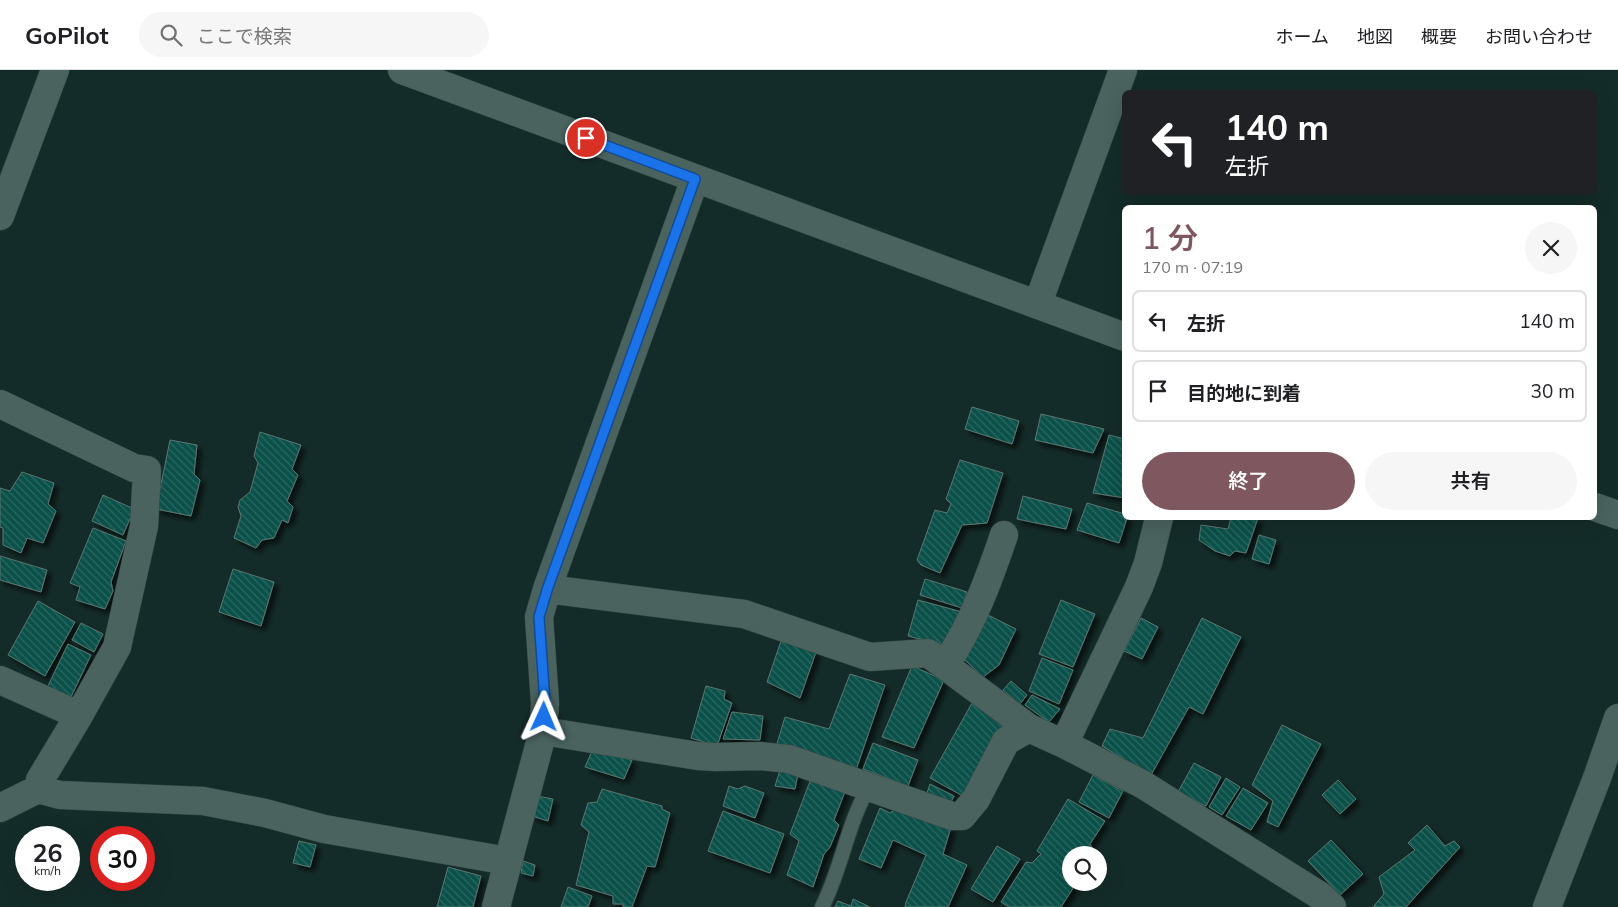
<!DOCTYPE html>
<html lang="ja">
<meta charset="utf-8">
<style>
body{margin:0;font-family:Mulish,"Noto Sans JP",sans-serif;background:#f6f6f6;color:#202124;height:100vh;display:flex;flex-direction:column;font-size:19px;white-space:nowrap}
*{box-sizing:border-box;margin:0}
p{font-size:16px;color:#757577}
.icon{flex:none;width:28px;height:28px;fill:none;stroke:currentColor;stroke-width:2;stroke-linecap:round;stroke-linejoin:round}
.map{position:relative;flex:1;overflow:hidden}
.drawer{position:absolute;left:1122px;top:135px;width:475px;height:315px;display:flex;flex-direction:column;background:#fff;border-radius:8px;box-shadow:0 5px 20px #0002}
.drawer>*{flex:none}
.guide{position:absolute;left:1122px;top:20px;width:475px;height:105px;border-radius:8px;box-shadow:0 5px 20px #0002;background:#202124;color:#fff;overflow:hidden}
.buttons{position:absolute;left:1062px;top:776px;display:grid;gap:10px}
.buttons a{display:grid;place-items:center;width:45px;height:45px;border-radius:50%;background:#fff;box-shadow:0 5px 20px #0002;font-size:25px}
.speed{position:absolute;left:15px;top:756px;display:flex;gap:10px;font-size:25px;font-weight:700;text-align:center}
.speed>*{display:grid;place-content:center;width:65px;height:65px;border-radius:50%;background:#fff;box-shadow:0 5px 20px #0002;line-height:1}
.speed small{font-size:12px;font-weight:400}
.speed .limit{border:8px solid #d22;background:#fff;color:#111}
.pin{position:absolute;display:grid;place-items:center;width:42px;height:42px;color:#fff;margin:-21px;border:2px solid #fff;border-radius:50%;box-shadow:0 1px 5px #0007}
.me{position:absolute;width:55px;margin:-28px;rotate:1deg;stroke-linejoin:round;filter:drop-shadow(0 0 4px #0008)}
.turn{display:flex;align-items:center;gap:18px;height:105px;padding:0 20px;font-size:22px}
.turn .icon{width:65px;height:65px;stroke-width:2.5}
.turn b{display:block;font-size:35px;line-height:42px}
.round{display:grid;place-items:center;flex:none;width:52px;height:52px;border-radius:26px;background:#f6f6f6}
.summary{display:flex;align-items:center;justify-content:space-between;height:85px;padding:0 20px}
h1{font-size:30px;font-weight:600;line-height:38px;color:#7f575f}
.button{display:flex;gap:10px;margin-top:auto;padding:10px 20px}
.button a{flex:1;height:58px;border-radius:30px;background:#7f575f;color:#fff;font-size:20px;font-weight:600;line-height:58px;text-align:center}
.button a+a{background:#f6f6f6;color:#202124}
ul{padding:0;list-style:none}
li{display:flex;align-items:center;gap:15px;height:62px;margin:0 10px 8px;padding:0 10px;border:2px solid #e0e0e0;border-radius:8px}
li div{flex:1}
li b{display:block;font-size:19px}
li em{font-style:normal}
header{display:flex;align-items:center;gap:30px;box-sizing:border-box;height:70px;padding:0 25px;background:#fff;border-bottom:1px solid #e0e0e0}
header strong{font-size:24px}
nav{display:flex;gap:28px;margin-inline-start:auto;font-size:18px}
.search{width:350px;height:45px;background:#f6f6f6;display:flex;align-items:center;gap:12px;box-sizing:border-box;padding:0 18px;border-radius:28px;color:#757577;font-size:19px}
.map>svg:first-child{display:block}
.building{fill:url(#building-back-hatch);stroke:#5c7671;filter:url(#shadow)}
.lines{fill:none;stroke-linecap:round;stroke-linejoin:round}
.lane-casing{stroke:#334743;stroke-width:16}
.street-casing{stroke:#334743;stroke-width:29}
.lane{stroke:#4a635f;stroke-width:14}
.street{stroke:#4a635f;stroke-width:28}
.route-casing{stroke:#114b97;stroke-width:12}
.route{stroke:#1a73e8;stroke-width:9}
</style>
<header>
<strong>GoPilot</strong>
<div class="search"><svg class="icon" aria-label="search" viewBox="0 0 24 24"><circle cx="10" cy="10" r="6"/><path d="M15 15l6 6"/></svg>ここで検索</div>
<nav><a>ホーム</a><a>地図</a><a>概要</a><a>お問い合わせ</a></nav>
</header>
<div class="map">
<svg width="1618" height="837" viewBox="0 0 1618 837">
<defs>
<pattern id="building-back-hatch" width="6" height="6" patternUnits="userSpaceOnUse" patternTransform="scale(1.25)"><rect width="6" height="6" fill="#075048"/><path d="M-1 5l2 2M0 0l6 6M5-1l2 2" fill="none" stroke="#2b6a63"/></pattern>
<filter id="shadow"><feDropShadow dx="4.5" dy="4.5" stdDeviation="2.5" flood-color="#0009"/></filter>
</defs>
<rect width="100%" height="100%" fill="#142c29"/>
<path class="building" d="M 972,337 L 1019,351 L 1012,374 L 965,359 Z
M 1041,344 L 1104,359 L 1093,383 L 1035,370 Z
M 260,362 L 301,375 L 292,399 L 298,405 L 287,431 L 293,437 L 288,453 L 282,450 L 274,468 L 262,470 L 256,478 L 234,468 L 241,446 L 238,437 L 240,430 L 250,422 L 258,393 L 254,386 Z
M 1109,365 L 1125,369 L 1125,428 L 1093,423 Z
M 170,370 L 197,375 L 194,404 L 200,410 L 191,446 L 156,439 Z
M 960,390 L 1003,403 L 987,453 L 962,455 L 940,503 L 921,495 L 917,490 L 935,440 L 947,443 L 951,434 L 946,429 Z
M 22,402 L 54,413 L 48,434 L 56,441 L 43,473 L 27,468 L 21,483 L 3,475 L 3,458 L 0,457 L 0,418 L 10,421 Z
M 103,425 L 134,439 L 123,465 L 92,451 Z
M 1023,426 L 1072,439 L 1066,459 L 1017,449 Z
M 1087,433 L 1125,444 L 1125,448 L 1127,448 L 1119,473 L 1077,460 Z
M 1231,448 L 1258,448 L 1246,483 L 1235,481 L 1230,486 L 1215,481 L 1199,470 L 1201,455 L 1228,459 Z
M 93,458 L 126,471 L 111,512 L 113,521 L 105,539 L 76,530 L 80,517 L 70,513 Z
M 1259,465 L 1276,470 L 1269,494 L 1252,489 Z
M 0,486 L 47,500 L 41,522 L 0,510 Z
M 233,499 L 274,512 L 261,556 L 219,542 Z
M 925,509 L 967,522 L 962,538 L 920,525 Z
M 918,530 L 962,542 L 947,576 L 908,566 Z
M 1061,530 L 1095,544 L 1073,597 L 1039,584 Z
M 38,531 L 75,552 L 45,606 L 8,585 Z
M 988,545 L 1016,559 L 999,595 L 983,607 L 965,590 Z
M 1141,548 L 1158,557 L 1142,589 L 1124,581 Z
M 1202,548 L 1241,567 L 1203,644 L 1189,637 L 1151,705 L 1102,676 L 1110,659 L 1143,668 Z
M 81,553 L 103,564 L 94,582 L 72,570 Z
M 781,571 L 816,582 L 800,628 L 767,612 Z
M 68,574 L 91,585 L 70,629 L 47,618 Z
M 1042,588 L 1073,600 L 1059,634 L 1029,621 Z
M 912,596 L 944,610 L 914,678 L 882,667 Z
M 850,604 L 885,615 L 855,703 L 776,677 L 785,647 L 829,659 Z
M 1011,611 L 1027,625 L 1020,634 L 1003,620 Z
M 706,616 L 725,621 L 724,629 L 732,633 L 717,676 L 691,668 Z
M 1032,625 L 1060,639 L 1049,652 L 1025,635 Z
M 972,633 L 1003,656 L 963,726 L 930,708 Z
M 732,642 L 763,646 L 760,670 L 723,669 Z
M 1282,655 L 1321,674 L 1278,757 L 1267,752 L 1273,731 L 1252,715 Z
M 873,673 L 918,690 L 908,716 L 863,699 Z
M 592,681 L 632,690 L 624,709 L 585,697 Z
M 1194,693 L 1221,707 L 1206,736 L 1178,722 Z
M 781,697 L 798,703 L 795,719 L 775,716 Z
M 1093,705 L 1123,721 L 1109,748 L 1079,732 Z
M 812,706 L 846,719 L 834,750 L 839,755 L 830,777 L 824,784 L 813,817 L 787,805 L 799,771 L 790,764 Z
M 1226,708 L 1240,717 L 1222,745 L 1209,737 Z
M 1338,710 L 1356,729 L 1340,744 L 1322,725 Z
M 930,714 L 954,726 L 950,734 L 927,723 Z
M 729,716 L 738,719 L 745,716 L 764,723 L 755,748 L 723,736 Z
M 1243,718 L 1268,733 L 1251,760 L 1226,746 Z
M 602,719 L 662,736 L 662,739 L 670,743 L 655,797 L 647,796 L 632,837 L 623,837 L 623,834 L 613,834 L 613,826 L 576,815 L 589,762 L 581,755 L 588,733 L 597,732 Z
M 537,726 L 553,729 L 548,751 L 532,746 Z
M 1068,729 L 1105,751 L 1090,774 L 1095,784 L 1071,785 L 1071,812 L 1077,812 L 1061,837 L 1009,837 L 1001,832 L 1026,792 L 1032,793 L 1041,784 L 1037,781 Z
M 899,737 L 951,757 L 943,784 L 967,795 L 948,837 L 905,837 L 906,832 L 926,785 L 893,770 L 881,798 L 859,789 L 880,738 L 890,743 Z
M 723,741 L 784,764 L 770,803 L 708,781 Z
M 1427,755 L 1445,776 L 1454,771 L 1460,777 L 1406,837 L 1373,837 L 1384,824 L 1379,807 L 1415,780 L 1408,773 Z
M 1331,770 L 1363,804 L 1340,825 L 1308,791 Z
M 299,771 L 316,775 L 310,797 L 293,793 Z
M 997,776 L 1020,789 L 993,832 L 971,819 Z
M 523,791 L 535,795 L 533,806 L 521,803 Z
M 448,797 L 481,806 L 473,837 L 437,837 Z
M 568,817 L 592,826 L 588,837 L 561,837 Z
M 853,829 L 870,837 L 835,837 L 838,831 L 851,836 Z"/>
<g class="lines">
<defs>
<path id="lane" d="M 822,837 C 842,798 847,754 869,717"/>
<path id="street" d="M 402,0 L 1125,267
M 0,146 L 55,0
M 1038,233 L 1123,0
M 0,334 L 134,398 L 147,400 L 144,456 L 117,577 L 78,647 L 40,710 L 38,719 L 0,738
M 1595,437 L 1618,445
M 547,519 L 744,544 L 870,587 L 928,583 L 1029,658 L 1064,674 L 1142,714 L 1319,825 L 1332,837
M 945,595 C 972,556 989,509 1004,465
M 0,610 L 65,639 L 78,647
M 543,661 L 698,686 L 716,687 L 760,686 L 789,689 L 952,746 L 962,746 L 976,729 L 1006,671 L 1029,658
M 1064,674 L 1139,517 L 1148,493 L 1159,448
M 38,719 L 60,725 L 203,731 L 265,743 L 324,759 L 508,791
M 496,837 L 543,661 L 545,633 L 539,547 L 547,519 L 695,109
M 1547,837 L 1597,708 L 1618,648"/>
</defs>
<use href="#lane" class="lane-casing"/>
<use href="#street" class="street-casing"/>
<use href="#lane" class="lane"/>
<use href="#street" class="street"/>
</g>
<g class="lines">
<defs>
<path id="route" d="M 544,647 L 545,633 L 539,547 L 547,520 L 695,109 L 586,68"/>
</defs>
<use href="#route" class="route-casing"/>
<use href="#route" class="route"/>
</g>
</svg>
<div class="buttons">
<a><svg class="icon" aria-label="search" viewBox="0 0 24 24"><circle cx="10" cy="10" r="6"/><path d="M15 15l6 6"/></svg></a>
</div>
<div class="speed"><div>26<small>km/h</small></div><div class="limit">30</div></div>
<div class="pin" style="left:586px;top:68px;background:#d93025"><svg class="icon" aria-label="arrive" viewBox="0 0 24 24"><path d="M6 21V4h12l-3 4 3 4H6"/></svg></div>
<svg class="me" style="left:544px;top:647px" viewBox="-20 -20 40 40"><path d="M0-17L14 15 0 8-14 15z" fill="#1a73e8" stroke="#fff" stroke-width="4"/></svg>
<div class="guide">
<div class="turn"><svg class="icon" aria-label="left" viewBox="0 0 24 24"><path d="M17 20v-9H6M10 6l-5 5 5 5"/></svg><div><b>140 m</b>左折</div></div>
</div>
<section class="drawer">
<div class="summary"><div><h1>1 分</h1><p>170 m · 07:19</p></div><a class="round"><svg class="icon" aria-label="close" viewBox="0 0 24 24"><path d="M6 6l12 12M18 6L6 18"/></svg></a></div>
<ul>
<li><svg class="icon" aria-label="left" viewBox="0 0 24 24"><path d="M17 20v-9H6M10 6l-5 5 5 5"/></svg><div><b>左折</b></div><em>140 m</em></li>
<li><svg class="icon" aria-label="arrive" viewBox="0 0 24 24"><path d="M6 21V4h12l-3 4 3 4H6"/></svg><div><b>目的地に到着</b></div><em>30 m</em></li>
</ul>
<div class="button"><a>終了</a><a>共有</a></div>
</section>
</div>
